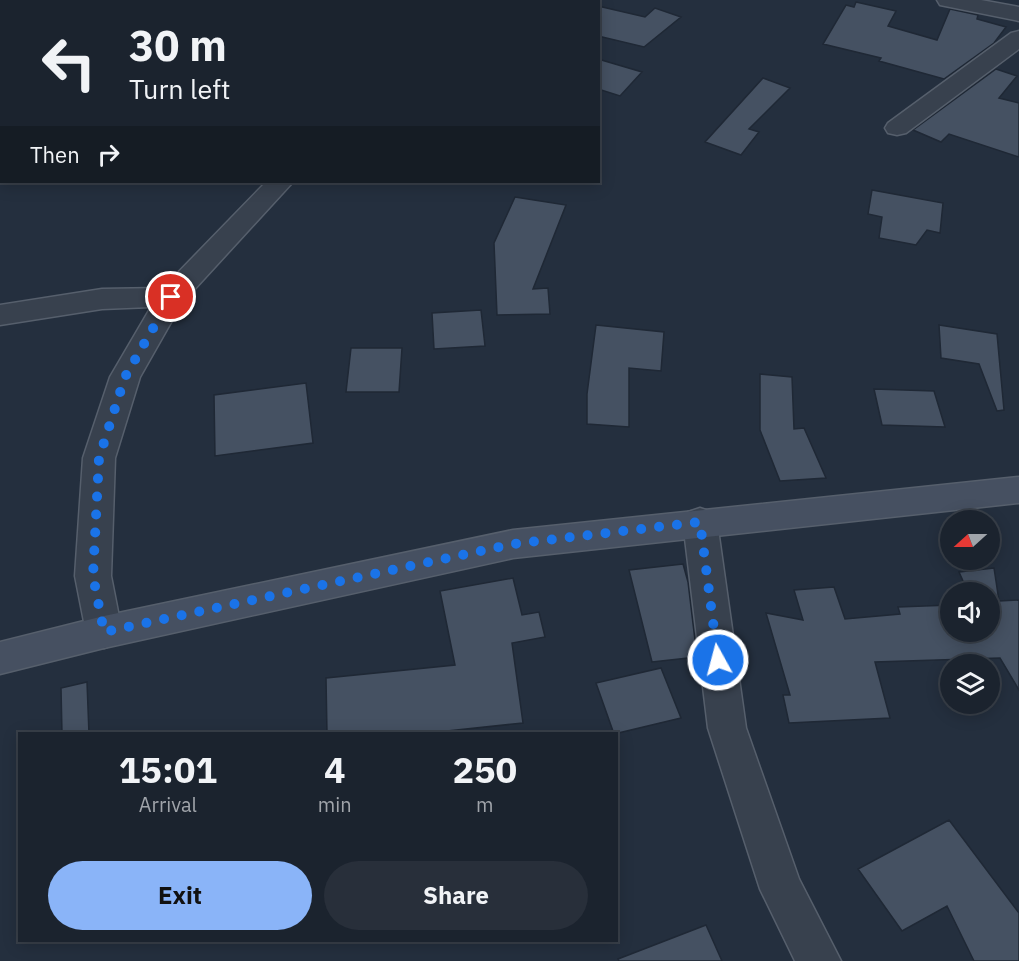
<!DOCTYPE html>
<style>
body{margin:0;font-family:"IBM Plex Sans",sans-serif;background:#282f3a;color:#f1f3f6;height:100vh;display:flex;flex-direction:column;font-size:22px;white-space:nowrap}
*{box-sizing:border-box;margin:0}
p{font-size:20px;color:#a0a4aa}
.icon{flex:none;width:33px;height:33px;fill:none;stroke:currentColor;stroke-width:2;stroke-linecap:round;stroke-linejoin:round}
.map{position:relative;flex:1;overflow:hidden}
.side{position:absolute;left:18px;top:732px;width:600px;height:210px;display:flex;flex-direction:column;background:#1b232e;border-radius:0px;box-shadow:0 3px 15px #0003,0 0 0 2px #39404a}
.side>*{flex:none}
.hud{position:absolute;left:0px;top:0px;width:600px;height:183px;box-shadow:0 3px 15px #0003,0 0 0 2px #39404a;background:#1b232e;color:#f1f3f6;overflow:hidden}
.needle{width:39px;rotate:249deg}
.tools{position:absolute;left:940px;top:510px;display:grid;gap:12px}
.tools a{display:grid;place-items:center;width:60px;height:60px;border-radius:50%;background:#1b232e;box-shadow:0 3px 15px #0003,0 0 0 2px #39404a;font-size:30px}
.pin{position:absolute;display:grid;place-items:center;width:51px;height:51px;color:#fff;margin:-26px;border:3px solid #fff;border-radius:50%;box-shadow:0 2px 6px #0007}
.me{position:absolute;width:66px;margin:-33px;rotate:353deg;stroke-linejoin:round;filter:drop-shadow(0 0 4px #0008)}
.turn{display:flex;align-items:center;gap:21px;height:126px;padding:0 30px;font-size:27px}
.turn .icon{width:78px;height:78px;stroke-width:2.5}
.turn b{display:block;font-size:42px;line-height:51px}
.then{display:flex;align-items:center;height:57px;padding:0 30px;background:#0003;gap:12px;font-size:22px}
.eta{display:flex;justify-content:space-evenly;align-items:center;height:102px;text-align:center}
.eta b{font-size:36px;font-weight:700;line-height:42px}
.cta{display:flex;gap:12px;margin-top:auto;padding:12px 30px}
.cta a{flex:1;height:69px;border-radius:36px;background:#8ab4f8;color:#111;font-size:24px;font-weight:700;line-height:69px;text-align:center}
.cta a+a{background:#282f3a;color:#f1f3f6}
.map>svg:first-child{display:block}
.building{fill:#455162;stroke:#1f2835;stroke-width:1.5}
.lines{fill:none;stroke-linecap:round;stroke-linejoin:round}
.street-casing{stroke:#565f6c;stroke-width:3}
.secondary-casing{stroke:#565f6c;stroke-width:3}
.street{fill:#38414e;fill-rule:evenodd}
.secondary{fill:#465061;fill-rule:evenodd}
.route{stroke:#1a73e8;stroke-width:10;stroke-dasharray:0 18}
</style>
<div class="map">
<svg width="1019" height="961" viewBox="0 0 1019 961">
<rect width="100%" height="100%" fill="#242f3e"/>
<path class="building" d="M 856,2 L 896,11 L 888,26 L 937,40 L 950,9 L 978,15 L 977,19 L 1006,27 L 994,43 L 944,79 L 879,61 L 881,58 L 823,44 L 846,5 L 854,7 Z
M 598,6 L 645,17 L 655,8 L 681,17 L 644,47 L 598,36 Z
M 598,59 L 642,72 L 620,96 L 598,89 Z
M 996,69 L 1017,76 L 999,98 L 1019,103 L 1019,157 L 949,134 L 941,142 L 913,130 Z
M 763,78 L 790,88 L 749,129 L 759,132 L 741,155 L 705,142 Z
M 872,190 L 943,203 L 940,233 L 927,230 L 916,245 L 879,238 L 882,217 L 868,214 Z
M 515,197 L 566,205 L 533,289 L 548,288 L 550,314 L 497,315 L 494,243 Z
M 481,310 L 485,346 L 434,349 L 432,313 Z
M 596,325 L 664,332 L 661,371 L 629,368 L 629,427 L 587,424 L 587,394 Z
M 939,325 L 997,334 L 1004,410 L 997,411 L 979,364 L 941,358 Z
M 351,348 L 402,348 L 399,392 L 346,392 Z
M 760,374 L 792,377 L 794,429 L 804,428 L 826,478 L 780,481 L 760,430 Z
M 306,383 L 313,443 L 215,456 L 214,395 Z
M 874,389 L 934,391 L 945,427 L 882,425 Z
M 683,564 L 688,582 L 697,657 L 652,662 L 629,570 Z
M 994,568 L 999,601 L 1019,600 L 1019,690 L 1000,658 L 875,662 L 890,718 L 789,723 L 783,695 L 790,695 L 766,613 L 803,620 L 794,590 L 834,587 L 845,619 L 900,614 L 898,607 L 951,605 L 951,632 L 990,632 L 990,592 L 968,592 L 959,572 Z
M 513,578 L 522,615 L 539,612 L 545,637 L 512,643 L 523,723 L 419,734 L 327,734 L 326,678 L 455,665 L 440,591 Z
M 661,668 L 681,718 L 614,734 L 596,683 Z
M 87,682 L 89,734 L 62,734 L 61,688 Z
M 949,820 L 1019,913 L 1019,961 L 974,961 L 947,906 L 902,931 L 858,869 Z
M 706,925 L 722,961 L 619,961 L 618,959 Z"/>
<g class="lines">
<defs>
<path id="street" d="M 383,0 L 405,0 L 383,2 Z
M 937,0 L 981,0 L 1019,7 L 1019,21 L 940,5 Z
M 1019,31 L 1019,49 L 906,133 L 897,135 L 888,133 L 885,128 L 888,123 L 1011,33 Z
M 0,123 L 2,123 L 2,137 L 0,137 Z
M 266,182 L 293,182 L 182,303 L 140,377 L 115,458 L 111,576 L 122,632 L 117,643 L 104,648 L 91,643 L 86,632 L 75,576 L 83,458 L 110,377 L 151,307 L 102,309 L 0,325 L 0,305 L 102,289 L 163,288 Z
M 700,508 L 712,512 L 717,522 L 746,728 L 799,879 L 841,961 L 795,961 L 760,889 L 708,728 L 683,522 L 688,512 Z"/>
<path id="secondary" d="M 1019,477 L 1019,503 L 513,558 L 104,648 L 0,674 L 0,642 L 104,616 L 513,530 Z"/>
</defs>
<use href="#street" class="street-casing"/>
<use href="#secondary" class="secondary-casing"/>
<use href="#street" class="street"/>
<use href="#secondary" class="secondary"/>
</g>
<g class="lines">
<path class="route" d="M 171,297 L 125,377 L 99,458 L 93,576 L 104,632 L 513,544 L 700,522 L 718,660"/>
</g>
</svg>
<div class="tools">
<a><svg class="needle" viewBox="-14 -14 28 28"><path d="M0-13l5 13h-10z" fill="#e53935"/><path d="M0 13l5-13h-10z" fill="#a0a4aa"/></svg></a>
<a><svg class="icon" aria-label="sound" viewBox="0 0 24 24"><path d="M4 9h4l5-4v14l-5-4H4zM17 9q2 3 0 6"/></svg></a>
<a><svg class="icon" aria-label="layers" viewBox="0 0 24 24"><path d="M12 4l9 5-9 5-9-5zM3 14l9 5 9-5"/></svg></a>
</div>
<div class="pin" style="left:171px;top:297px;background:#d93025"><svg class="icon" aria-label="arrive" viewBox="0 0 24 24"><path d="M6 21V4h12l-3 4 3 4H6"/></svg></div>
<svg class="me" style="left:718px;top:660px" viewBox="-20 -20 40 40"><circle r="17" fill="#1a73e8" stroke="#fff" stroke-width="3"/><path d="M0-11L8 9 0 5-8 9z" fill="#fff"/></svg>
<div class="hud">
<div class="turn"><svg class="icon" aria-label="left" viewBox="0 0 24 24"><path d="M17 20v-9H6M10 6l-5 5 5 5"/></svg><div><b>30 m</b>Turn left</div></div>
<div class="then">Then<svg class="icon" aria-label="right" viewBox="0 0 24 24"><path d="M7 20v-9h11M14 6l5 5-5 5"/></svg></div>
</div>
<section class="side">
<div class="eta">
<div><b>15:01</b><p>Arrival</p></div>
<div><b>4</b><p>min</p></div>
<div><b>250</b><p>m</p></div>
</div>
<div class="cta"><a>Exit</a><a>Share</a></div>
</section>
</div>
